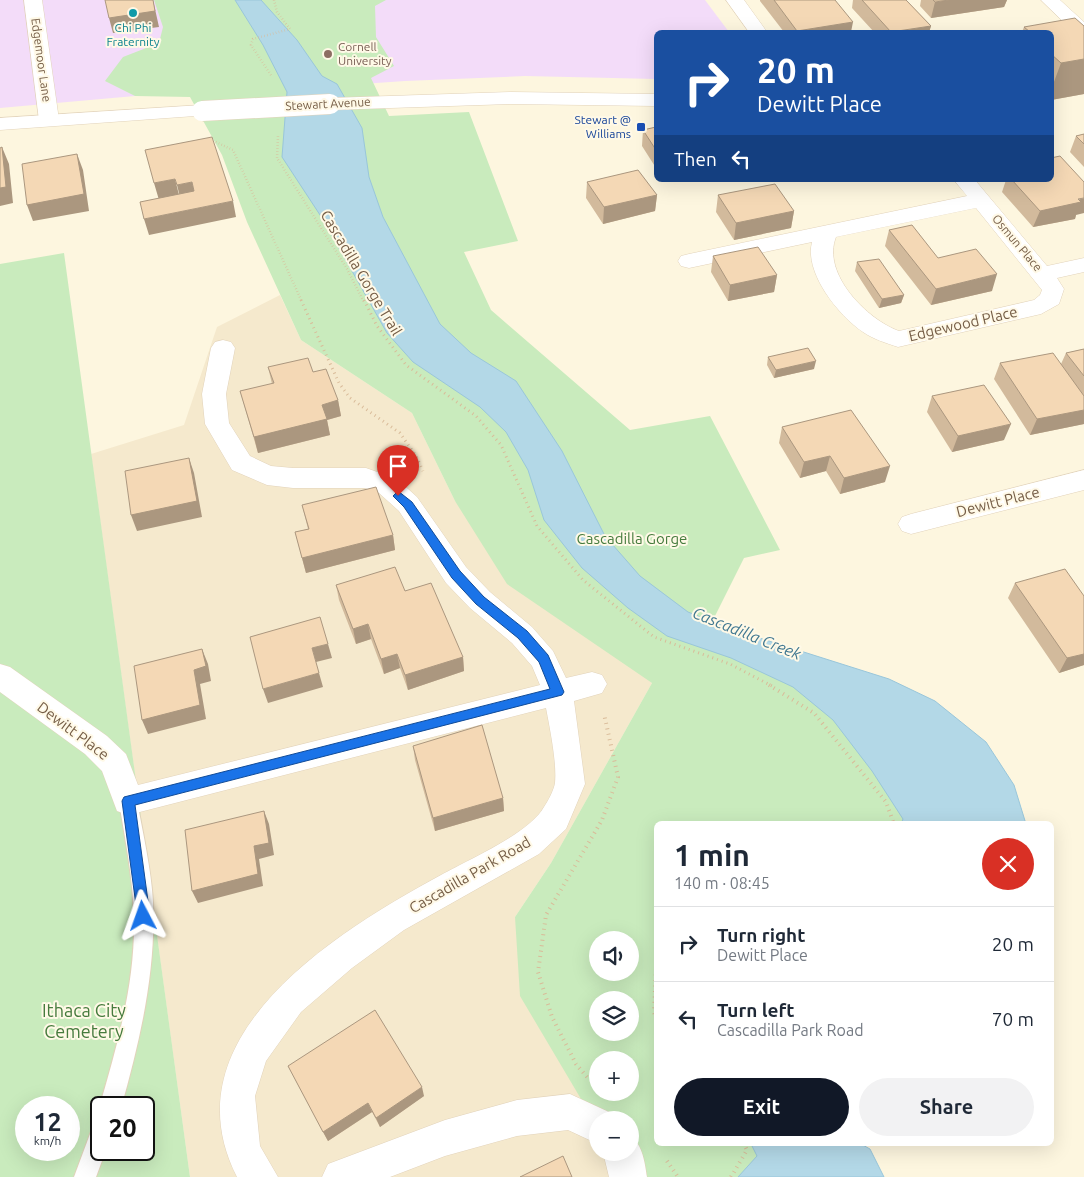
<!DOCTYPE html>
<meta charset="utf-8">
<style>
body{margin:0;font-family:Ubuntu,sans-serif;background:#f2f2f3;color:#1f2937;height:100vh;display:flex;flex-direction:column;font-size:19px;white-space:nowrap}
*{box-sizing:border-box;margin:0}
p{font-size:16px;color:#747a83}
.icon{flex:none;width:28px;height:28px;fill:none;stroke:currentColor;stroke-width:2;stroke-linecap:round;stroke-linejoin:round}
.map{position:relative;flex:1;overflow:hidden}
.drawer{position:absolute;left:654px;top:821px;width:400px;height:325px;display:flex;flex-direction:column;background:#fff;border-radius:8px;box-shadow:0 5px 20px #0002}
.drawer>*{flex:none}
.banner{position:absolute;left:654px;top:30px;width:400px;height:152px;border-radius:8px;box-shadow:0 5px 20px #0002;background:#1a4fa0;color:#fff;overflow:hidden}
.controls{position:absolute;left:589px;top:931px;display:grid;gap:10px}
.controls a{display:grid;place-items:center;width:50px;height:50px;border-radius:50%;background:#fff;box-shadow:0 5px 20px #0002;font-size:25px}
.speed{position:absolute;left:15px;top:1096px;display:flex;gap:10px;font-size:25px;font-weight:700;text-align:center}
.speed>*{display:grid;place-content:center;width:65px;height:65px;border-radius:50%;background:#fff;box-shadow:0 5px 20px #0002;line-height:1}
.speed small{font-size:12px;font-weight:400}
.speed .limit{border:2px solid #111;border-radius:8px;background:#fff;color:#111}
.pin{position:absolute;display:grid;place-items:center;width:42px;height:42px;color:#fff;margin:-51px -21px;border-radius:50% 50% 50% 0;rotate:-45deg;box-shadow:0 0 5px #0007}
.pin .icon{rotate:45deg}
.me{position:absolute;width:55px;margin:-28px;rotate:356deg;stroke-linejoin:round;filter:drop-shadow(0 0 4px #0008)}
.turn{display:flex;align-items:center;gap:18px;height:105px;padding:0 20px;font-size:22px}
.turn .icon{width:65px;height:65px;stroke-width:2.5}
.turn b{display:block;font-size:35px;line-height:42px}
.then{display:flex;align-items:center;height:48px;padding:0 20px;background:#0003;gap:10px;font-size:19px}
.round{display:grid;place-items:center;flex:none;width:52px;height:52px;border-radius:26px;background:#f2f2f3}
.headline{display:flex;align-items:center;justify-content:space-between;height:85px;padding:0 20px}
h1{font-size:30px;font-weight:600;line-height:38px}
.primary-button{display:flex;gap:10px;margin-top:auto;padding:10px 20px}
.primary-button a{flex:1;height:58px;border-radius:30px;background:#111827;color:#fff;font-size:20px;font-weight:600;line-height:58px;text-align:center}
.primary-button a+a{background:#f2f2f3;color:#1f2937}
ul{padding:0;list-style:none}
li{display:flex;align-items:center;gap:15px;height:75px;padding:0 20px;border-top:1px solid #e0e1e3}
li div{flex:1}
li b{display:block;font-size:19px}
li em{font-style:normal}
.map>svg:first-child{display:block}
.residential{fill:#f5e9cd}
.education{fill:#f3dcf9}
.green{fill:#c9ebbd;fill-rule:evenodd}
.water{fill:#b3d8e7;stroke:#99c6da}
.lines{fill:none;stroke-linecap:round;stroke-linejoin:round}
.service-casing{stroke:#e2d3bb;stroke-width:2}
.minor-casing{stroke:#e2d3bb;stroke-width:1}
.tertiary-casing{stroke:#e2d3bb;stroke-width:1}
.path-far2{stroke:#d9bb99;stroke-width:2.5;stroke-dasharray:0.5 2.5;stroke-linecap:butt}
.path-far1{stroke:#d9bb99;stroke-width:3;stroke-dasharray:1 4;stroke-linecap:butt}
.path{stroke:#d9bb99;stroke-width:4;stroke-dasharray:1 4.5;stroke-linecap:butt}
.service{fill:#fff;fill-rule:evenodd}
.minor{fill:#fff;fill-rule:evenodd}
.tertiary{fill:#fff;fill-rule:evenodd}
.tertiary-bridge-casing{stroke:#e2d3bb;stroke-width:21;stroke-linecap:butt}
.tertiary-bridge{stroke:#fff;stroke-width:20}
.wall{fill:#d2ba9c}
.shaded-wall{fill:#ab977f}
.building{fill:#f4d8b5;stroke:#ab977f}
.route{fill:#1a73e8;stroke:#114b97}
.culture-dot{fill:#0f9aa8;stroke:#fff9e7;stroke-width:2}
.education-dot{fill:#8d6e63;stroke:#fff9e7;stroke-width:2}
.transit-dot{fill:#1a4fb4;stroke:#fff9e7;stroke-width:2}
.labels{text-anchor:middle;stroke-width:4;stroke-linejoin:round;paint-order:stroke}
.far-culture-label{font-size:12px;fill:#0d838f;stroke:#fff9e7}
.far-education-label{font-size:12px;fill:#785e54;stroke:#fff9e7;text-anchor:start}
.far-street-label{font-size:12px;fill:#755d46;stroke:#fff9e7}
.far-transit-label{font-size:12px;fill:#164399;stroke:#fff9e7;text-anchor:end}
.street-label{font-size:15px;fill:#755d46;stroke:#fff9e7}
.park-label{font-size:15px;fill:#467b3d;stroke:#fff9e7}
.water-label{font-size:16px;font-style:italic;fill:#417891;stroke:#fff9e7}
.near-park-label{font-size:18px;fill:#467b3d;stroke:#fff9e7}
</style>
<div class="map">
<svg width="1084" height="1177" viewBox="0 0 1084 1177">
<rect width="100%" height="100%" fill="#fdf6df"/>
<path class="residential" d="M 280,295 L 301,340 L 412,413 L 455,501 L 652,683 L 551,863 L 515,917 L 598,1120 L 598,1152 L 630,1152 L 644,1177 L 190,1177 L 91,454 L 184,425 L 217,327 Z"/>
<path class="education" d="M 0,0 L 705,0 L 729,32 L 656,32 L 656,79 L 525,76 L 405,81 L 190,96 L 135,96 L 0,108 Z"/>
<path class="green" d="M 154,0 L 386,0 L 375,6 L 376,37 L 394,66 L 371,78 L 389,116 L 469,112 L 518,241 L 464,252 L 491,310 L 630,430 L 710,416 L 780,550 L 744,558 L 710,626 L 792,648 L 980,786 L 988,824 L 656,824 L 656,1144 L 799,1144 L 824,1177 L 628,1177 L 630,1120 L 598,1120 L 597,1126 L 520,996 L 515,917 L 551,863 L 652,683 L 507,584 L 455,501 L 412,413 L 301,340 L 247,222 L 222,155 L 190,97 L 135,96 L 105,81 L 123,57 L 159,43 L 163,27 ZM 598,940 L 630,940 L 630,972 L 598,972 ZM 598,1000 L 630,1000 L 630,1032 L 598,1032 ZM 598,1060 L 630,1060 L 630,1092 L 598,1092 Z
M 64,253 L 190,1177 L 0,1177 L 0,264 ZM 26,1108 L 69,1108 L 69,1150 L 26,1150 ZM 101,1108 L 144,1108 L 144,1150 L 101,1150 Z"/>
<path class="water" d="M 235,0 L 261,0 L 297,40 L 322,76 L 337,84 L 362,128 L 369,177 L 383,217 L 440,324 L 471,353 L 516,381 L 562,451 L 605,536 L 640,576 L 688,612 L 731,629 L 889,679 L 935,701 L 986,742 L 1014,785 L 1026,824 L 901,824 L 903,819 L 872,771 L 833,720 L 793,687 L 731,658 L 667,636 L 628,608 L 582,568 L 544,520 L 528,470 L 506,432 L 480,407 L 413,362 L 387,333 L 322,218 L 282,157 L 287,92 L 263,45 Z
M 751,1144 L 861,1144 L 870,1149 L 884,1177 L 738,1177 L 757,1156 Z"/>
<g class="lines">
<defs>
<path id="service" d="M 128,793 L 134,795 L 137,801 C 143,834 151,868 153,902 C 156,973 140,1040 121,1108 L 101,1108 L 101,1113 L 99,1108 C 119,1040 139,970 133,899 C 131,866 124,834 119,801 L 122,795 Z
M 101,1123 L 101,1150 L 106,1150 L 96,1177 L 74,1177 L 93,1126 Z"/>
<path id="minor" d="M 24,0 L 42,0 L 59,120 L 56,124 L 42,124 L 39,120 Z
M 726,0 L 744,0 L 767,32 L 749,32 Z
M 954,180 L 975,180 L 1047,266 L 1084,258 L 1084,272 L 1057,278 L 1064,289 L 1059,304 L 1041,314 L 898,347 C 886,343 873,339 863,332 C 839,316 804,273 812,242 L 689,268 L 681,266 L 678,261 L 681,256 L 689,254 L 967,196 ZM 976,208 L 1042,290 L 1040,295 L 1034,300 L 899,331 C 868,320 821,274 836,237 Z
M 223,340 L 231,342 L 235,348 L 226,394 L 229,423 L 250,456 L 271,466 L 293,468 L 366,468 L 397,479 L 417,497 L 466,567 L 490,592 L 532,627 L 553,651 L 566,678 L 592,672 L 602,675 L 607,684 L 602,693 L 574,701 L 585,784 L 566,829 L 539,854 L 404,930 L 352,968 L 301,1012 L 266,1061 L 255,1096 L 260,1146 L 278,1177 L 237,1177 C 165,1036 338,931 441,875 C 468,860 530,833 544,807 C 548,801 554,790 555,783 C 557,763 550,729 546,708 L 128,815 L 117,811 L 102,771 L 85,754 L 0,692 L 0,664 L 10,667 L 107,736 L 126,754 L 138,785 L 540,685 L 532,666 L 512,643 L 470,608 L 446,583 L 399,511 L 379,493 L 365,488 L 293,488 L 267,485 L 232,470 L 205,424 L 202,394 L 211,348 L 215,342 Z
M 1084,470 L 1084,490 L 911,534 L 902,531 L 898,524 L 902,517 L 911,514 Z
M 570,1094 L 611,1113 L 614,1120 L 598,1120 L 598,1144 L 568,1130 L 517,1136 L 445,1156 L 390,1177 L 322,1177 L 328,1164 L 445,1120 L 517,1100 Z
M 630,1137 C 643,1143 645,1165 647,1177 L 609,1177 L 603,1152 L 630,1152 Z"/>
<path id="tertiary" d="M 1041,0 L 1060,0 L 1084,22 L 1084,38 L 1078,36 Z
M 511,92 L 656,94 L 656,106 L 511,104 L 330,110 L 323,108 L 320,104 L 323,100 L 330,98 Z
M 202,105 L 209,107 L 212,111 L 209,115 L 0,130 L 0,118 Z"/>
</defs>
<use href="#service" class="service-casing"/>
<use href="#minor" class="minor-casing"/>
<use href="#tertiary" class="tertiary-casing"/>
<path class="path-far2" d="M 271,75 L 251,45 L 253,39 L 290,29 L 277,12 L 274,0
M 278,136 L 277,158 L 347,269 L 364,302
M 216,142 L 233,150 L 302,302"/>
<path class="path-far1" d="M 301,300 L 339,383 L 350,398 L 400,433 L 416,456 L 423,471
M 364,300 L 377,326 L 406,365 L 476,416 L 501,445 L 537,526 L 583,580 L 654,637 L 730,664 L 772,686"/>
<path class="path" d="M 769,685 L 814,713 L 886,802 L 894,824
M 656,969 L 654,1012 L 656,1019
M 587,1077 L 576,1064 L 552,1017 L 538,972 L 546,915 L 602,820 L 618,777 L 604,714
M 667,1161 L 678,1177
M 731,1177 L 747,1150 L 744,1144"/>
<use href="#service" class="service"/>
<use href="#minor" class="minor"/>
<use href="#tertiary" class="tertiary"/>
<defs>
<path id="tertiary-bridge" d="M 202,111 L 330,104"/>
</defs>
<use href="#tertiary-bridge" class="tertiary-bridge-casing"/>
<use href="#tertiary-bridge" class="tertiary-bridge"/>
</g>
<path class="wall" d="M 760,0 L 835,0 L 851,32 L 784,32 L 760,1 Z
M 853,0 L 906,0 L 931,26 L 929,32 L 874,32 L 852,8 Z
M 921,0 L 1007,0 L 1004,7 L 931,18 L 920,6 Z
M 1084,26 L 1084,94 L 1051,100 L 1051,32 L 1022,32 L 1024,27 Z
M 656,127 L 656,168 L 642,146 L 643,130 Z
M 1084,134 L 1084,167 L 1070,152 L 1076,136 Z
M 1006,180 L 1051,180 L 1076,215 L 1075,219 L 1033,227 L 1002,192 Z
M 587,182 L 657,195 L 655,211 L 603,224 L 586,198 Z
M 718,195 L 794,211 L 791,228 L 734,240 L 716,212 Z
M 889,230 L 992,291 L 931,305 L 885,246 Z
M 713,256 L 777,275 L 774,292 L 728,301 L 711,272 Z
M 857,262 L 904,295 L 901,303 L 879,308 L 855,271 Z
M 1084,349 L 1084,424 L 1030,435 L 994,379 L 1000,363 L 1061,364 L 1066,353 Z
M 768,357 L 814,369 L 774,378 L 767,365 Z
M 268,367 L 313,372 L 338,400 L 341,416 L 327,420 L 330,435 L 258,453 L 240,391 L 272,384 Z
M 932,396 L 1004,440 L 952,452 L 927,412 Z
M 782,427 L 885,482 L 840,494 L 826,471 L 800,478 L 779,443 Z
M 302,505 L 393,535 L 395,550 L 306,573 L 295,532 L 308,529 Z
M 1015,583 L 1084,596 L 1084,665 L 1059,673 L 1008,598 Z
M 336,585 L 405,591 L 463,657 L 464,671 L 408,690 L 400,668 L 384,674 L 371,639 L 356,644 L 339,600 Z
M 413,746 L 503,798 L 504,811 L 435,831 L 415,760 Z
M 288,1066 L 424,1096 L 380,1127 L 372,1112 L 328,1141 Z"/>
<path class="shaded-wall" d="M 153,0 L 159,27 L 113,33 L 109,18 Z
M 949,0 L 1007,0 L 1004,7 L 931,18 L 935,2 Z
M 853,22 L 851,32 L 797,32 L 797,31 Z
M 931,26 L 929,32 L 894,32 Z
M 1084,59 L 1084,94 L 1051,100 L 1051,90 L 1061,63 Z
M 2,147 L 9,164 L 13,203 L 0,206 L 0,188 Z
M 77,154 L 83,170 L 89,211 L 33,221 L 27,205 Z
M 175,179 L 179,195 L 159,200 L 154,183 Z
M 192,182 L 196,198 L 181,201 L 177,185 Z
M 657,195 L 655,211 L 603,224 L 604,207 Z
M 1084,198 L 1084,213 L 1076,215 L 1075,219 L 1033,227 L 1040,211 Z
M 233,201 L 236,217 L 149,235 L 144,219 Z
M 794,211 L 791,228 L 734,240 L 736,223 Z
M 997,274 L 992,291 L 931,305 L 936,289 Z
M 777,275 L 774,292 L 728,301 L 730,285 Z
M 904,295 L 901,303 L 879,308 L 882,299 Z
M 816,361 L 814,369 L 774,378 L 776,370 Z
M 338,400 L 341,416 L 327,420 L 330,435 L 258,453 L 254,437 L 322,405 Z
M 1084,410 L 1084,424 L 1030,435 L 1037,419 Z
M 1011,424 L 1004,440 L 952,452 L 958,436 Z
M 830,456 L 826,471 L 800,478 L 804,462 Z
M 189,458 L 194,473 L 202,517 L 137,531 L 131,515 Z
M 890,466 L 885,482 L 840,494 L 844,478 Z
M 393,535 L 395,550 L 306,573 L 302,558 Z
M 368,624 L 371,639 L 356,644 L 353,629 Z
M 328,644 L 332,658 L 316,662 L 312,648 Z
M 202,649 L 208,664 L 211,681 L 200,684 L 206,719 L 148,734 L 142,720 L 194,670 Z
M 397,654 L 400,668 L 384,674 L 381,659 Z
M 1084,654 L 1084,665 L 1059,673 L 1067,658 Z
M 463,657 L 464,671 L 408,690 L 405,675 Z
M 319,673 L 323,687 L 268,703 L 263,689 Z
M 503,798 L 504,811 L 435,831 L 433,818 Z
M 264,811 L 269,824 L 274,855 L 259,859 L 263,886 L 198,903 L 192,891 L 254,846 Z
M 422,1087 L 424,1096 L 380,1127 L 376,1118 Z
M 368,1103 L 372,1112 L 328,1141 L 323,1132 Z"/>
<path class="building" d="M 105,0 L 153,0 L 155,11 L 109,18 Z
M 774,0 L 835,0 L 853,22 L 797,31 Z
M 862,0 L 906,0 L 931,26 L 891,32 Z
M 933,0 L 949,0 L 935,2 Z
M 1075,18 L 1084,26 L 1084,59 L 1061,63 L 1051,54 L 1051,32 L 1030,32 L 1024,27 Z
M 656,127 L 656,150 L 643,130 Z
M 1084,134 L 1084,144 L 1076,136 Z
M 212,137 L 233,201 L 144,219 L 140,202 L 194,191 L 192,182 L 177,185 L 175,179 L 154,183 L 145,150 Z
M 2,147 L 6,187 L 0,188 L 0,148 Z
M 77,154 L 84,194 L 27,205 L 22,164 Z
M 1060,156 L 1084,182 L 1084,198 L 1078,199 L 1081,202 L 1040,211 L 1012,180 L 1051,180 L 1051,158 Z
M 638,170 L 657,195 L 604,207 L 587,182 Z
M 775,184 L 794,211 L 736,223 L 718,195 Z
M 912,225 L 938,258 L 976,249 L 997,274 L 936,289 L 889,230 Z
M 758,247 L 777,275 L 730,285 L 713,256 Z
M 879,259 L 904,295 L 882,299 L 857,262 Z
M 808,348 L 816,361 L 776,370 L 768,357 Z
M 1084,349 L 1084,376 L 1066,353 Z
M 1053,353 L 1084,396 L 1084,410 L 1037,419 L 1000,363 Z
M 308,358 L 313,372 L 326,369 L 338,400 L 322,405 L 327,419 L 254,437 L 240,391 L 274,383 L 268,367 Z
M 984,385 L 1011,424 L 958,436 L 932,396 Z
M 851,410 L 890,466 L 844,478 L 830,456 L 804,462 L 782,427 Z
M 189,458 L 197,501 L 131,515 L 125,471 Z
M 376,487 L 393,535 L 302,558 L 295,532 L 309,529 L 302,505 Z
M 395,567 L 405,591 L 431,583 L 463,657 L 405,675 L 397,654 L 381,659 L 368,624 L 353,629 L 336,585 Z
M 1065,569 L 1084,596 L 1084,654 L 1067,658 L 1015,583 Z
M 320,617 L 328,644 L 312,648 L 319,673 L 263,689 L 250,637 Z
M 202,649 L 206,666 L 194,670 L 200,705 L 142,720 L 134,666 Z
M 482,725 L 503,798 L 433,818 L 413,746 Z
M 264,811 L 269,843 L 254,846 L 258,874 L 192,891 L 185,830 Z
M 375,1010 L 422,1087 L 376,1118 L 368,1103 L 323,1132 L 288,1066 Z
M 563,1156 L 572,1177 L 520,1177 Z"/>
<path class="route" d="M 398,491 L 412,502 L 460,571 L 484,597 L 527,631 L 548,655 L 564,692 L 562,695 L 135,805 L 150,916 L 148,920 L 143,922 L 138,920 L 122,801 L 124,797 L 550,689 L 539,662 L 518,638 L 476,604 L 452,578 L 404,507 L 393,496 Z"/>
<circle class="culture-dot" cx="133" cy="13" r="5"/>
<circle class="education-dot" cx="328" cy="54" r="5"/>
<rect class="transit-dot" x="636" y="122" width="10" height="10" rx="2.5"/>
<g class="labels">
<g class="far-culture-label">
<text x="133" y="32">Chi Phi<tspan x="133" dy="14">Fraternity</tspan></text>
</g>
<g class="far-education-label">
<text x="338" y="51">Cornell<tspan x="338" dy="14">University</tspan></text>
</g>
<g class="far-street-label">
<text transform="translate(41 60) rotate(82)" y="4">Edgemoor Lane</text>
<text transform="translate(328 104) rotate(-3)" y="4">Stewart Avenue</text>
<text transform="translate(1017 243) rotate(50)" y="4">Osmun Place</text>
</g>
<g class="far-transit-label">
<text x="631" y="124">Stewart @<tspan x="631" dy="14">Williams</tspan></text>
</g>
<g class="street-label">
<text transform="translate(361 273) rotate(59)" y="5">Cascadilla Gorge Trail</text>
<text transform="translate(963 324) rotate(-13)" y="5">Edgewood Place</text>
<text transform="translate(998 502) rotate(-14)" y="5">Dewitt Place</text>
<text transform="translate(73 731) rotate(37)" y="5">Dewitt Place</text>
<text transform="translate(470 875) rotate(-30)" y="5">Cascadilla Park Road</text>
</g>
<g class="park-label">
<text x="632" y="544">Cascadilla Gorge</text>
</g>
<g class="water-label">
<text transform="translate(747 633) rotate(22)" y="6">Cascadilla Creek</text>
</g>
<g class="near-park-label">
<text x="84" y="1017">Ithaca City<tspan x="84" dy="21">Cemetery</tspan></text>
</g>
</g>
</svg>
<div class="controls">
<a><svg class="icon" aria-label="sound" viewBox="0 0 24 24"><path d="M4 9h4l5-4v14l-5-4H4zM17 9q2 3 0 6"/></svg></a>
<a><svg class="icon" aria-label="layers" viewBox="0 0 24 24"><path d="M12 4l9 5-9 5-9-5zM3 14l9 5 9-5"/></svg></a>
<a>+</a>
<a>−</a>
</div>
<div class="speed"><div>12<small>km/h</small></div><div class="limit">20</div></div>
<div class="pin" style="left:398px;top:496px;background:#d93025"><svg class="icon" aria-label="arrive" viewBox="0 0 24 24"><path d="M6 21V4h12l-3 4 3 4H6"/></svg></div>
<svg class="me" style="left:143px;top:916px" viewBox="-20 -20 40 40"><path d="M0-17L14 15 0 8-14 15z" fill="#1a73e8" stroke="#fff" stroke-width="4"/></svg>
<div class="banner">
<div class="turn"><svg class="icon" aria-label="right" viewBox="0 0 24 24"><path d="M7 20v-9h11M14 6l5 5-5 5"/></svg><div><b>20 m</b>Dewitt Place</div></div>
<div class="then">Then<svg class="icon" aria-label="left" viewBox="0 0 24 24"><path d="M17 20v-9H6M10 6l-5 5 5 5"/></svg></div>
</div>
<section class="drawer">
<div class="headline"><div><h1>1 min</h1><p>140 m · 08:45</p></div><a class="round" style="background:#d93025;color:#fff"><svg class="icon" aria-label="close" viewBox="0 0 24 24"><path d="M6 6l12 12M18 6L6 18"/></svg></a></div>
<ul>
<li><svg class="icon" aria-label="right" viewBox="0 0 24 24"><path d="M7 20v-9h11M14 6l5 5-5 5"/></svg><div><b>Turn right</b><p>Dewitt Place</p></div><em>20 m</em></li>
<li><svg class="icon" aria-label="left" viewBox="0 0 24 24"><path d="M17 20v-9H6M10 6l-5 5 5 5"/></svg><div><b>Turn left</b><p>Cascadilla Park Road</p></div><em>70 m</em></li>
</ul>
<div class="primary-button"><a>Exit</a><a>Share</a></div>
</section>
</div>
